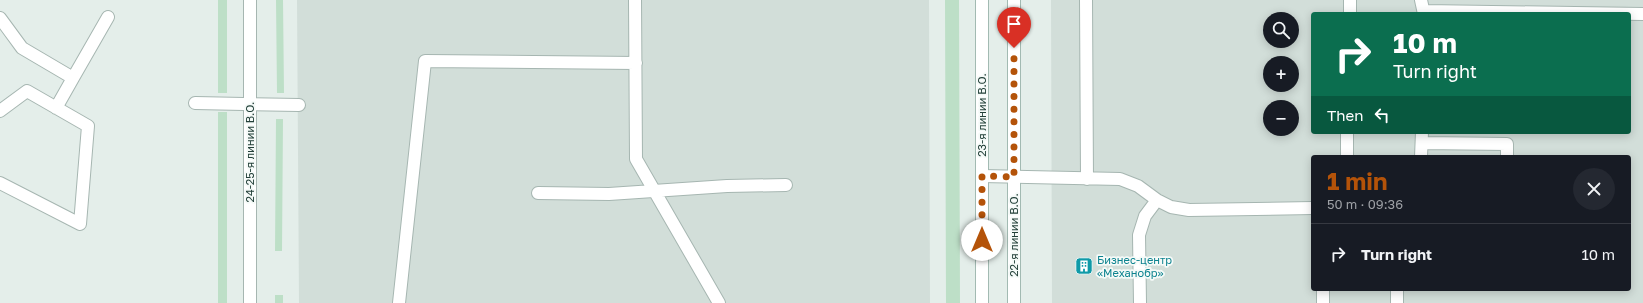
<!DOCTYPE html>
<meta charset="utf-8">
<style>
body{margin:0;font-family:"Golos Text",sans-serif;background:#242831;color:#f1f3f6;height:100vh;display:flex;flex-direction:column;font-size:15px;white-space:nowrap}
*{box-sizing:border-box;margin:0}
p{font-size:13px;color:#9ea1a6}
.icon{flex:none;width:22px;height:22px;fill:none;stroke:currentColor;stroke-width:2;stroke-linecap:round;stroke-linejoin:round}
.map{position:relative;flex:1;overflow:hidden}
.details{position:absolute;left:1311px;top:155px;width:320px;height:136px;display:flex;flex-direction:column;background:#171b24;border-radius:4px;box-shadow:0 2px 10px #0003}
.details>*{flex:none}
.guide{position:absolute;left:1311px;top:12px;width:320px;height:122px;border-radius:4px;box-shadow:0 2px 10px #0003;background:#0b6e4f;color:#fff;overflow:hidden}
.tools{position:absolute;left:1263px;top:12px;display:grid;gap:8px}
.tools a{display:grid;place-items:center;width:36px;height:36px;border-radius:50%;background:#171b24;box-shadow:0 2px 10px #0003;font-size:20px}
.pin{position:absolute;display:grid;place-items:center;width:34px;height:34px;color:#fff;margin:-41px -17px;border-radius:50% 50% 50% 0;rotate:-45deg;box-shadow:0 0 4px #0007}
.pin .icon{rotate:45deg}
.me{position:absolute;width:44px;margin:-22px;rotate:0deg;stroke-linejoin:round;filter:drop-shadow(0 0 3px #0008)}
.turn{display:flex;align-items:center;gap:14px;height:84px;padding:0 16px;font-size:18px}
.turn .icon{width:52px;height:52px;stroke-width:2.5}
.turn b{display:block;font-size:28px;line-height:34px}
.then{display:flex;align-items:center;height:38px;padding:0 16px;background:#0003;gap:8px;font-size:15px}
.round{display:grid;place-items:center;flex:none;width:42px;height:42px;border-radius:21px;background:#242831}
.head{display:flex;align-items:center;justify-content:space-between;height:68px;padding:0 16px}
h1{font-size:24px;font-weight:700;line-height:30px;color:#b45309}
ul{padding:0;list-style:none}
li{display:flex;align-items:center;gap:12px;height:60px;padding:0 16px;border-top:1px solid #363941}
li div{flex:1}
li b{display:block;font-size:15px}
li em{font-style:normal}
.map>svg:first-child{display:block}
.built{fill:#d2ded9;fill-rule:evenodd}
.green{fill:#bddfc7}
.lines{fill:none;stroke-linecap:round;stroke-linejoin:round}
.lane-casing{stroke:#a6b6b1;stroke-width:14}
.street-casing{stroke:#a6b6b1;stroke-width:14}
.secondary-casing{stroke:#a2bab2;stroke-width:14}
.lane{stroke:#fff;stroke-width:12}
.street{stroke:#fff;stroke-width:12}
.secondary{stroke:#fff;stroke-width:12}
.route{stroke:#b45309;stroke-width:7;stroke-dasharray:0 12.6}
.labels{text-anchor:middle;stroke-width:3.5;stroke-linejoin:round;paint-order:stroke}
.street-label{font-size:11px;fill:#234039;stroke:#f5faf8}
.culture-label{font-size:11px;fill:#0d838f;stroke:#f5faf8;text-anchor:start}
</style>
<div class="map">
<svg width="1643" height="303" viewBox="0 0 1643 303">
<rect width="100%" height="100%" fill="#e4eeea"/>
<path class="built" d="M 297,0 L 929,0 L 930,303 L 299,303 Z
M 1051,0 L 1643,0 L 1643,303 L 1052,303 ZM 1313,14 L 1629,14 L 1629,132 L 1313,132 ZM 1270,19 L 1292,19 L 1292,41 L 1270,41 ZM 1270,63 L 1292,63 L 1292,85 L 1270,85 ZM 1270,107 L 1292,107 L 1292,129 L 1270,129 ZM 1313,157 L 1629,157 L 1629,289 L 1313,289 Z"/>
<path class="green" d="M 218,0 L 227,0 L 227,93 L 218,93 Z
M 276,0 L 283,0 L 284,93 L 277,93 Z
M 945,0 L 959,0 L 960,303 L 946,303 Z
M 218,112 L 227,112 L 227,303 L 218,303 Z
M 276,119 L 283,119 L 282,251 L 275,251 Z
M 275,295 L 283,295 L 283,303 L 275,303 Z"/>
<g class="lines">
<defs>
<path id="lane" d="M 635,0 L 636,159 L 719,303
M 1086,0 L 1087,179
M 1421,0 L 1424,14
M 1424,11 L 1643,14
M 1350,14 L 1350,0
M 0,18 L 22,48 L 73,78 L 56,108
M 73,78 L 108,17
M 195,103 L 299,105
M 0,111 L 27,91 L 88,126 L 80,224 L 0,183
M 1422,143 L 1507,144 L 1507,157
M 1347,157 L 1347,132
M 1421,157 L 1422,132
M 982,176 L 1120,179 L 1138,186 L 1157,200 L 1171,207 L 1189,210 L 1313,208
M 538,193 L 609,194 L 727,186 L 786,185
M 1323,289 L 1323,303
M 399,303 L 425,61 L 636,63
M 1140,303 L 1139,235 L 1145,216 L 1157,200
M 1397,303 L 1397,289"/>
<path id="street" d="M 250,0 L 250,303"/>
<path id="secondary" d="M 1014,0 L 1014,303
M 982,303 L 982,0"/>
</defs>
<use href="#lane" class="lane-casing"/>
<use href="#street" class="street-casing"/>
<use href="#secondary" class="secondary-casing"/>
<use href="#lane" class="lane"/>
<use href="#street" class="street"/>
<use href="#secondary" class="secondary"/>
</g>
<g class="lines">
<path class="route" d="M 982,240 L 982,176 L 1014,177 L 1014,48"/>
</g>
<defs>
<symbol id="building-square" viewBox="-11 -11 22 22"><rect x="-9" y="-9" width="18" height="18" rx="4" fill="#0f9aa8" stroke="#f5faf8"/><path d="M-4-6H4V6H1V3H-1V6H-4ZM-2.5-4.3h1.7v1.8h-1.7ZM.8-4.3h1.7v1.8H.8ZM-2.5-1h1.7V.8h-1.7ZM.8-1h1.7V.8H.8Z" fill="#fff"/></symbol>
</defs>
<g fill-rule="evenodd">
<use href="#building-square" x="1074" y="256" width="20" height="20"/>
</g>
<g class="labels">
<g class="street-label">
<text transform="translate(982 115) rotate(-90)" y="4">23-я линии В.О.</text>
<text transform="translate(250 152) rotate(-90)" y="4">24-25-я линии В.О.</text>
<text transform="translate(1014 235) rotate(-90)" y="4">22-я линии В.О.</text>
</g>
<g class="culture-label">
<text x="1097" y="264">Бизнес-центр<tspan x="1097" dy="13">«Механобр»</tspan></text>
</g>
</g>
</svg>
<div class="tools">
<a><svg class="icon" aria-label="search" viewBox="0 0 24 24"><circle cx="10" cy="10" r="6"/><path d="M15 15l6 6"/></svg></a>
<a>+</a>
<a>−</a>
</div>
<div class="pin" style="left:1014px;top:48px;background:#d93025"><svg class="icon" aria-label="arrive" viewBox="0 0 24 24"><path d="M6 21V4h12l-3 4 3 4H6"/></svg></div>
<svg class="me" style="left:982px;top:240px" viewBox="-20 -20 40 40"><circle r="19" fill="#fff"/><path d="M0-13L10 11 0 6-10 11z" fill="#b45309"/></svg>
<div class="guide">
<div class="turn"><svg class="icon" aria-label="right" viewBox="0 0 24 24"><path d="M7 20v-9h11M14 6l5 5-5 5"/></svg><div><b>10 m</b>Turn right</div></div>
<div class="then">Then<svg class="icon" aria-label="left" viewBox="0 0 24 24"><path d="M17 20v-9H6M10 6l-5 5 5 5"/></svg></div>
</div>
<section class="details">
<div class="head"><div><h1>1 min</h1><p>50 m · 09:36</p></div><a class="round"><svg class="icon" aria-label="close" viewBox="0 0 24 24"><path d="M6 6l12 12M18 6L6 18"/></svg></a></div>
<ul>
<li><svg class="icon" aria-label="right" viewBox="0 0 24 24"><path d="M7 20v-9h11M14 6l5 5-5 5"/></svg><div><b>Turn right</b></div><em>10 m</em></li>
</ul>
</section>
</div>
